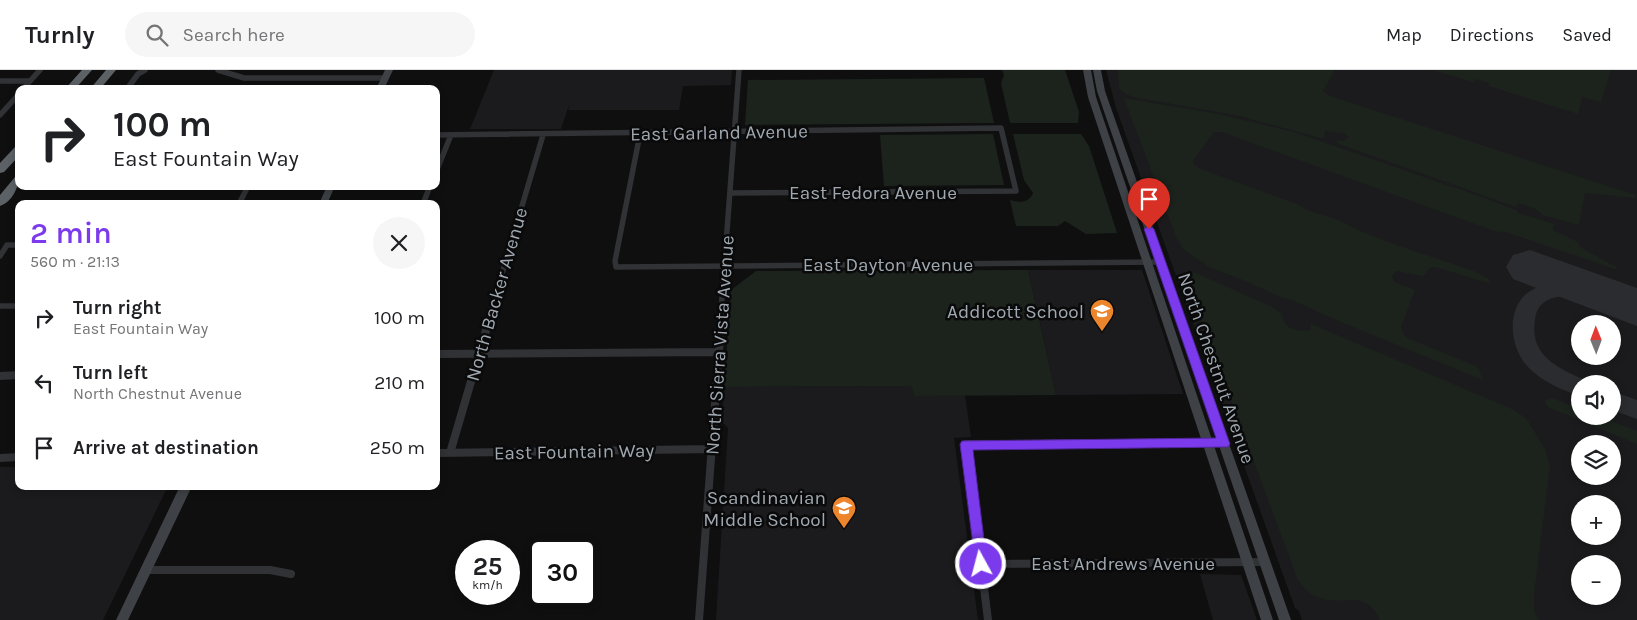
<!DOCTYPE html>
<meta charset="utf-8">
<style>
body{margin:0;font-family:Karla,sans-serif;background:#f6f6f6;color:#202124;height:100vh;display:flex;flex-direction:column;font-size:19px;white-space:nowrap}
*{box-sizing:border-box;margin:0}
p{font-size:16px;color:#757577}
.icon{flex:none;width:28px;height:28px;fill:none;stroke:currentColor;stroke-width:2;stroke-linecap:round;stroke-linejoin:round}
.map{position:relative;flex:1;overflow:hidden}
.sheet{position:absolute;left:15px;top:130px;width:425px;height:290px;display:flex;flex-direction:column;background:#fff;border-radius:10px;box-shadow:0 2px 8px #0003}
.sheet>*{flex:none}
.banner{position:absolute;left:15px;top:15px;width:425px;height:105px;border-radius:10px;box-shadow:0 2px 8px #0003;background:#fff;color:#202124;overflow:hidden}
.needle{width:32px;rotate:359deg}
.buttons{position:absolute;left:1571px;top:245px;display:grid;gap:10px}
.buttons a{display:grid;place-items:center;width:50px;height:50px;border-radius:50%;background:#fff;box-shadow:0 2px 8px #0003;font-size:25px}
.speed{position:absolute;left:455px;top:470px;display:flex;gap:10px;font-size:25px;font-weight:700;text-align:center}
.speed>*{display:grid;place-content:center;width:65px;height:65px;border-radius:50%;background:#fff;box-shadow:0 2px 8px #0003;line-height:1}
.speed small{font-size:12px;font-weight:400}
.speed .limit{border:2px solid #111;border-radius:8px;background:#fff;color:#111}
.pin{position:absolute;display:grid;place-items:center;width:42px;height:42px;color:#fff;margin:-51px -21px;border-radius:50% 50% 50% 0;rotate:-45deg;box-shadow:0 0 5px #0007}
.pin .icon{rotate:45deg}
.me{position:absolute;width:55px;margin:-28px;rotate:353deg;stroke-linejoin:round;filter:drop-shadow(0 0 4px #0008)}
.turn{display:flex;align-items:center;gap:18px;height:105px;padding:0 15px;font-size:22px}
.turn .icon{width:65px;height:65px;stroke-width:2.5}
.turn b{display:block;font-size:35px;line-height:42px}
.round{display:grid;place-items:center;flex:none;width:52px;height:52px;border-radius:26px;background:#f6f6f6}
.headline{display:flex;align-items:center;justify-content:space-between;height:85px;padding:0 15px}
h1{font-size:30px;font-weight:600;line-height:38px;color:#7c3aed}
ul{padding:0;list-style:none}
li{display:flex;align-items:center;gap:15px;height:65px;padding:0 15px}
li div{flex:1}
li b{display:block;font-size:19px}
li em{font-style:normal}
header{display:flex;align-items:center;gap:30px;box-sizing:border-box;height:70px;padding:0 25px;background:#fff;border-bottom:1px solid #e0e0e0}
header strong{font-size:24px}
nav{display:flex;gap:28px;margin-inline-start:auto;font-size:18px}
.search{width:350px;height:45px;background:#f6f6f6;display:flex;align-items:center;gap:12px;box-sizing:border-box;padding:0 18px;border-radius:28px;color:#757577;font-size:19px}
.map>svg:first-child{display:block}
.built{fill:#1b1b1d;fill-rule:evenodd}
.green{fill:#1c231c}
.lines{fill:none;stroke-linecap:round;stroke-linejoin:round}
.taxiway{fill:#2b2c2f;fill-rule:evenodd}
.runway{fill:#2b2c2f;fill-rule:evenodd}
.street-far1{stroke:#303235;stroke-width:5.5}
.street{stroke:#303235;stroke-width:8}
.secondary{fill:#3e4145;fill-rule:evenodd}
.highway{fill:#5c6166;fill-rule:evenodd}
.route{fill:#7c3aed;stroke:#51269a}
.labels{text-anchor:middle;stroke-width:5;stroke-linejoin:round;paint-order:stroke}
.street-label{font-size:19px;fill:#a0a9b1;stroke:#0a0a0b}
.poi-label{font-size:19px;fill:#a0a9b1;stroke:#0a0a0b;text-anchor:end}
</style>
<header>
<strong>Turnly</strong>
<div class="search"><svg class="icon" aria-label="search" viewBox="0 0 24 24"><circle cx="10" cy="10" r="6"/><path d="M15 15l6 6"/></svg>Search here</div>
<nav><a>Map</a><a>Directions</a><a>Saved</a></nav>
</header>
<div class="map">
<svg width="1637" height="550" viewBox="0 0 1637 550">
<rect width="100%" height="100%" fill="#0f0f10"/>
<path class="built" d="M 494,0 L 732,0 L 731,15 L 683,16 L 679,40 L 568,40 L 570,32 L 561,59 L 470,59 Z
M 1106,0 L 1637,0 L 1637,550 L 1302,550 L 1299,541 L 1295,538 L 1116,38 ZM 1580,254 L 1612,254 L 1612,286 L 1580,286 ZM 1580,314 L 1612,314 L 1612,346 L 1580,346 ZM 1580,374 L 1612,374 L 1612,406 L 1580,406 ZM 1580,434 L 1612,434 L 1612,466 L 1580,466 ZM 1580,494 L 1612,494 L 1612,526 L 1580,526 Z
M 1028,200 L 1142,200 L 1183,324 L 1056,325 Z
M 913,316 L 914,326 L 965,325 L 971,367 L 954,368 L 978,550 L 716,550 L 728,358 L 722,352 L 724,317 Z
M 0,397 L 19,397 L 19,416 L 168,416 L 103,550 L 0,550 Z
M 1200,504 L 1241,505 L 1257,550 L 1213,550 Z"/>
<path class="green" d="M 1002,0 L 1065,0 L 1079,42 L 1078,53 L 1010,53 L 1001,13 L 1004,5 Z
M 1118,0 L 1335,0 L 1323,21 L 1330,26 L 1635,125 L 1636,128 L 1585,123 L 1579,154 L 1575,154 L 1543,145 L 1534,138 L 1518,133 L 1516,137 L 1339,74 L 1336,71 L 1343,71 L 1349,67 L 1344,63 L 1325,61 L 1324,69 L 1240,46 L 1133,27 L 1123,22 L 1119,18 Z
M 1433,0 L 1611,0 L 1601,32 L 1582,27 L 1578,44 L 1489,16 L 1489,13 L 1476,9 L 1473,12 Z
M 984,8 L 994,53 L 745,55 L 748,10 Z
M 1124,28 L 1218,44 L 1294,62 L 1482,127 L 1516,140 L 1518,143 L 1554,154 L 1553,160 L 1578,172 L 1580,177 L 1618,198 L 1615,199 L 1503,161 L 1500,163 L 1222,62 L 1214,62 L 1193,91 L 1194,95 L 1201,99 L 1297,134 C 1312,144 1325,144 1340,151 C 1380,172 1431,186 1474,201 L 1489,209 L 1489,213 L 1435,197 L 1430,198 L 1423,206 L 1396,201 L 1392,206 L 1394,212 L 1415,220 L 1401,257 L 1405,267 L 1473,295 L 1479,299 L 1483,310 L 1341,252 L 1290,229 L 1282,228 L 1248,212 L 1209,197 L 1183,179 L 1175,164 Z
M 993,64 L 1004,115 L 884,116 L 880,65 Z
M 1013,64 L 1081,64 L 1089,76 L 1117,163 L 1086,164 L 1065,151 L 1058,156 L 1016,156 L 1010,130 C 1019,133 1029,133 1033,123 L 1024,110 Z
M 1028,200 L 1056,325 L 914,326 L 912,316 L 724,317 L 731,220 L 756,201 Z
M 1186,201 L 1196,203 L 1270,236 L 1281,243 L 1284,252 L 1290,258 L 1300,261 L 1310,260 L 1311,254 L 1512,339 L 1526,348 L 1545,379 L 1550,396 L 1534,524 L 1534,541 L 1539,550 L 1380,550 C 1364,516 1341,539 1315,526 C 1308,523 1303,516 1298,510 L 1184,204 Z
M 1552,328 L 1580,339 L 1580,346 L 1599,346 L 1637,361 L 1637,374 L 1548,337 L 1545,332 L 1547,329 Z"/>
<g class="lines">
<path class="taxiway" d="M 1567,211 L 1588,212 L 1595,214 L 1598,219 L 1595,224 C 1579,229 1561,222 1546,231 C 1538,236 1536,242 1535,250 C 1529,286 1559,299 1588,311 L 1589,314 L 1580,314 L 1580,326 C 1562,320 1543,312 1529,298 C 1511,280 1505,243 1526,224 C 1537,215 1553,212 1567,211 Z
M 1612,321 L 1637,330 L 1637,349 L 1612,340 Z"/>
<path class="runway" d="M 1530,180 L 1637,218 L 1637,256 L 1513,209 L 1506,197 L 1513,185 Z"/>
<path class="street-far1" d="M 218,0 L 244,8 L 385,8
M 0,11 L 30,11
M 23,19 L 40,0
M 127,19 L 138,4 L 145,0
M 0,45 L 19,24
M 640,64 L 615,191 L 616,197 L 1161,192
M 436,65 L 1001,58 L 1016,121 L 730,123
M 436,102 L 451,65
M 55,116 L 131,116
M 239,134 L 248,116
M 423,134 L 430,116
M 0,186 L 7,175 L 19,175
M 0,236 L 19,236
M 491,241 L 543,65
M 721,241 L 739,0"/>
<path class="street" d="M 436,284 L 718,282
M 0,306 L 19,305
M 436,383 L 711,379
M 450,383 L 492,240
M 0,388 L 19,387
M 981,494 L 1265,492
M 146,500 L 270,500 L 291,504
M 699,550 L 722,240
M 988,550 L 966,374 L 1224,373"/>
<path class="secondary" d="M 385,0 L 393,0 L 384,19 L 376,19 Z
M 1083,0 L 1091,0 L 1096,27 L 1273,550 L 1261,550 L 1088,27 Z
M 1093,0 L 1101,0 L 1105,21 L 1291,550 L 1279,550 L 1097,21 Z
M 327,116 L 335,116 L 327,134 L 319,134 Z
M 180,416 L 192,416 L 128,550 L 116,550 Z"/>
<path class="highway" d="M 82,0 L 92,0 L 75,19 L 65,19 Z
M 106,0 L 116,0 L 100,19 L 90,19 Z
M 19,76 L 19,86 L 4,102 L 0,103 L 0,93 L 15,77 Z
M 19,106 C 19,117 12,132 0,136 L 0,125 L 15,107 Z"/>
</g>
<path class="route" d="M 1149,155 L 1154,159 L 1230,374 L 1228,377 L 973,380 L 987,494 L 985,498 L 981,500 L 976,498 L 960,374 L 962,371 L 1216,368 L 1144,159 Z"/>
<defs>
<symbol id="school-pin" viewBox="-11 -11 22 30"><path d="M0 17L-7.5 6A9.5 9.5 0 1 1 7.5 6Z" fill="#ec852b" stroke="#0a0a0b"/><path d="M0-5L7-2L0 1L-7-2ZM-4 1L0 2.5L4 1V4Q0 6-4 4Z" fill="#fff"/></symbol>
</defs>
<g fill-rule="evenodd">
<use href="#school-pin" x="1088" y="227" width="28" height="38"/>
<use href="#school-pin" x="830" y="424" width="28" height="38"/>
</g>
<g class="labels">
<g class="street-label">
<text transform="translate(719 62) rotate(-1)" y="7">East Garland Avenue</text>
<text x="873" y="129">East Fedora Avenue</text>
<text x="888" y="201">East Dayton Avenue</text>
<text transform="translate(496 224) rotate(-74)" y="7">North Backer Avenue</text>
<text transform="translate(719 275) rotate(-86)" y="7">North Sierra Vista Avenue</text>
<text transform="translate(1217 298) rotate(71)" y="7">North Chestnut Avenue</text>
<text transform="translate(574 381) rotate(-1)" y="7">East Fountain Way</text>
<text x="1123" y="500">East Andrews Avenue</text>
</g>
<g class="poi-label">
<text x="1084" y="248">Addicott School</text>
<text x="826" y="434">Scandinavian<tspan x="826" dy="22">Middle School</tspan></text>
</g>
</g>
</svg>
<div class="buttons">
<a><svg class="needle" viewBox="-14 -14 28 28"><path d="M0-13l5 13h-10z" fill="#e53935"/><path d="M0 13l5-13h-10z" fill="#757577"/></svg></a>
<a><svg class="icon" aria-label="sound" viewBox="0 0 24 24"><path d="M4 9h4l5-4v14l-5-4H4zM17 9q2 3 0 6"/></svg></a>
<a><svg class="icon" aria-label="layers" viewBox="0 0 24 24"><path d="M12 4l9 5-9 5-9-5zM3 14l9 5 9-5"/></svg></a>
<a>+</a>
<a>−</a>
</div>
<div class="speed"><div>25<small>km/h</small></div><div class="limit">30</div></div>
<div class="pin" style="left:1149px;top:159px;background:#d93025"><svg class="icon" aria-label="arrive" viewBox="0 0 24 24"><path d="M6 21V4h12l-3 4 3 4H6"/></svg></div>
<svg class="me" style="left:981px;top:494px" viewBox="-20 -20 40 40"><circle r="17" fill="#7c3aed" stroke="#fff" stroke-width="3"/><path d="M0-11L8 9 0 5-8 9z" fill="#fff"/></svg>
<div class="banner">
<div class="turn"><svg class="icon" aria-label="right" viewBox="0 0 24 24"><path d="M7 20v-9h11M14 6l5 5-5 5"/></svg><div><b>100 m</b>East Fountain Way</div></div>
</div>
<section class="sheet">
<div class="headline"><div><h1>2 min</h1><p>560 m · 21:13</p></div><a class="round"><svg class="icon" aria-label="close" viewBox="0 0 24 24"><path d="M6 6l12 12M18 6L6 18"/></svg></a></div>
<ul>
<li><svg class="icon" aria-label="right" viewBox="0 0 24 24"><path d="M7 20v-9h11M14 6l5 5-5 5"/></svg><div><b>Turn right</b><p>East Fountain Way</p></div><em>100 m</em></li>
<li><svg class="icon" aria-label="left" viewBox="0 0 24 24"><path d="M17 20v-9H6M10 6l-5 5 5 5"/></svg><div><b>Turn left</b><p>North Chestnut Avenue</p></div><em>210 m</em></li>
<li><svg class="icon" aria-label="arrive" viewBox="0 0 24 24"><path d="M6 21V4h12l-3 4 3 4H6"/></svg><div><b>Arrive at destination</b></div><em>250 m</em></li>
</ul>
</section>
</div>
